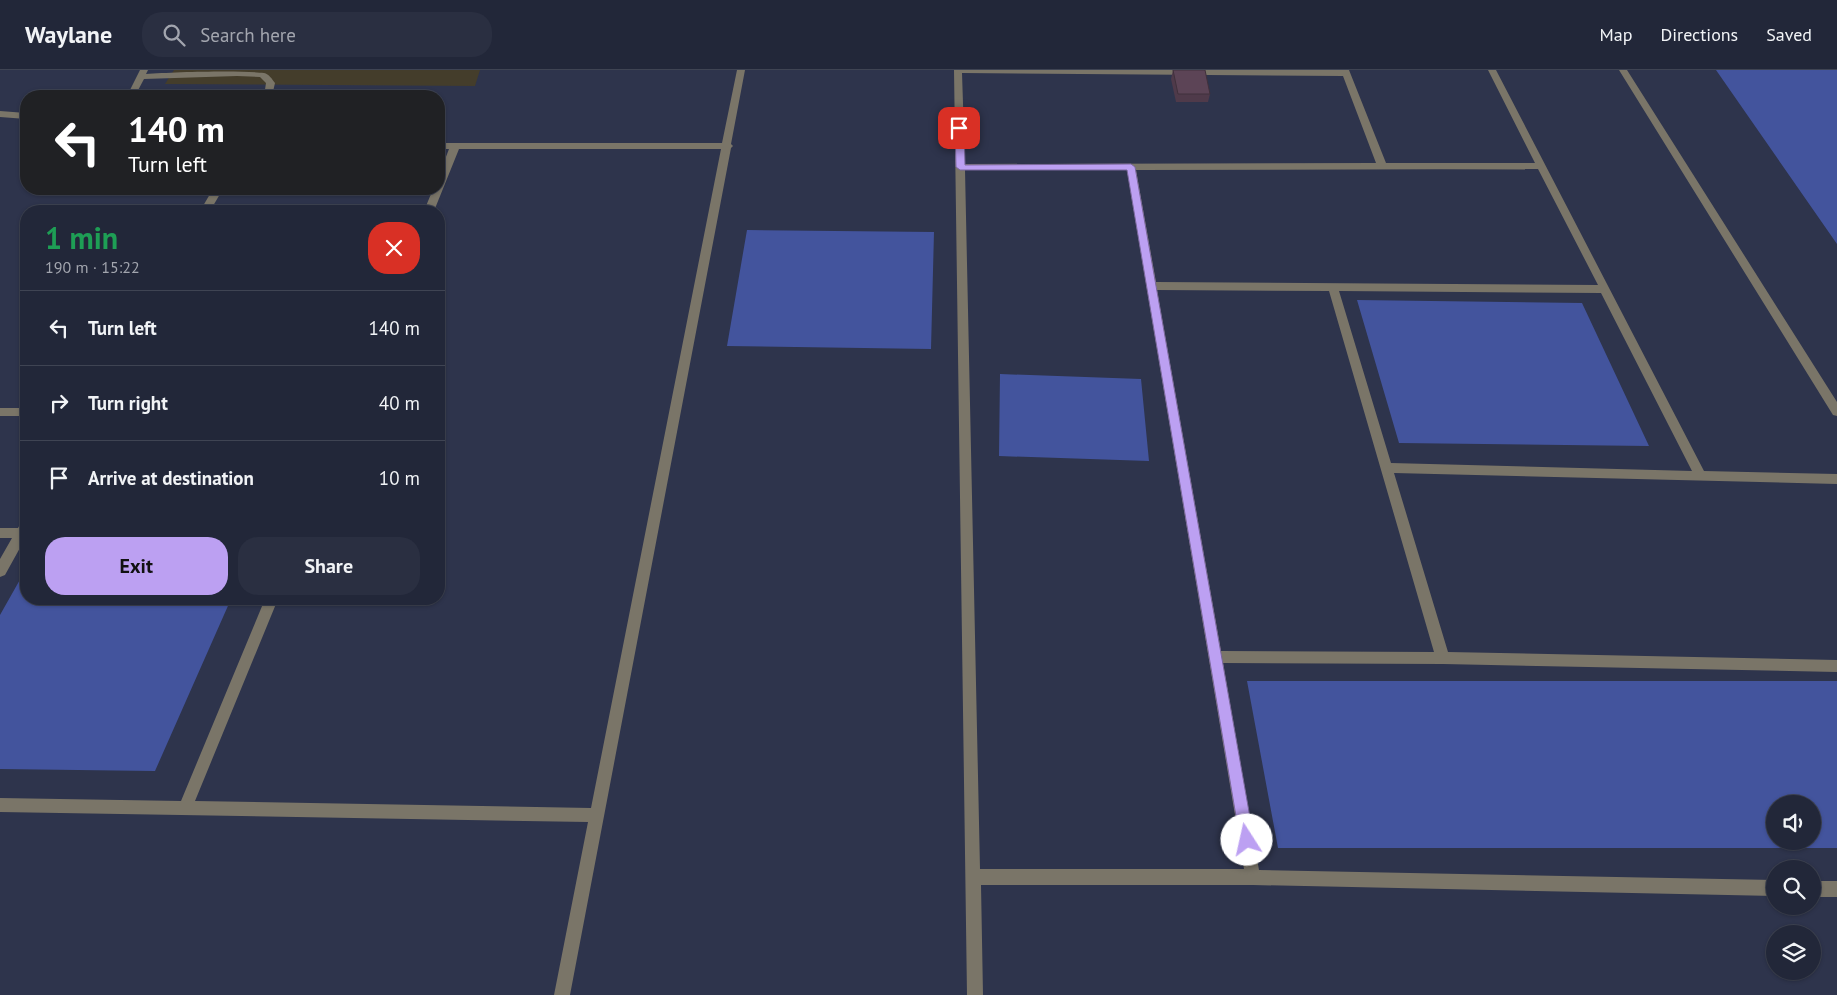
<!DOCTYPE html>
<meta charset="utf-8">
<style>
body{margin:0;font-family:"PT Sans",sans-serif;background:#2a2f41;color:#f1f3f6;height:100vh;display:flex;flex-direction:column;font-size:19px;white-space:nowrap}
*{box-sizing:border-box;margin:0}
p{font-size:16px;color:#a2a5ae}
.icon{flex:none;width:28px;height:28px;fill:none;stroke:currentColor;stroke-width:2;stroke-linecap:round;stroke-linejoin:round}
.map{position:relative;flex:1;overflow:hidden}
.drawer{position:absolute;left:20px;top:135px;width:425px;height:400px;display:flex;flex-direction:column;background:#222739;border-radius:20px;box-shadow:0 1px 4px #0004,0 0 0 1px #3f4453}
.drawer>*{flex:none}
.guide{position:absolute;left:20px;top:20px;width:425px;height:105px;border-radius:20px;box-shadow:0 1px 4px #0004,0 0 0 1px #3f4453;background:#202124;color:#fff;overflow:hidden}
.fabs{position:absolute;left:1766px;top:725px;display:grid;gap:10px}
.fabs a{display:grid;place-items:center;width:55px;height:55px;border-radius:50%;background:#222739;box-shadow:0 1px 4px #0004,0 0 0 1px #3f4453;font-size:25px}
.pin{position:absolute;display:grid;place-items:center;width:42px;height:42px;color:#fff;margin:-21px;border-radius:10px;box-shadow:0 2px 8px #0006}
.me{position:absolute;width:55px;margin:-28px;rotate:350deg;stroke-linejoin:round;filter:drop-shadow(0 0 4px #0008)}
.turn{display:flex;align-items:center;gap:18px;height:105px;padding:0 25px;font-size:22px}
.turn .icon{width:65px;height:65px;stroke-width:2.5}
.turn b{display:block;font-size:35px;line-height:42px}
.round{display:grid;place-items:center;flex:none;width:52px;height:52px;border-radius:20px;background:#2a2f41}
.overview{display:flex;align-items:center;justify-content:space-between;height:85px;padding:0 25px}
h1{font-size:30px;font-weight:800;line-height:38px;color:#1e9e55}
.cta{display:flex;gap:10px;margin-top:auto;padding:10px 25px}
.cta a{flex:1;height:58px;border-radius:20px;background:#bca0f2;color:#111;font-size:20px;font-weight:800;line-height:58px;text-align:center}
.cta a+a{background:#2a2f41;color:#f1f3f6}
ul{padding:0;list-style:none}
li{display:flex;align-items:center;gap:15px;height:75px;padding:0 25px;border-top:1px solid #3f4453}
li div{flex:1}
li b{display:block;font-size:19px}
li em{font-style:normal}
header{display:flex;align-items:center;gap:30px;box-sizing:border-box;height:70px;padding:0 25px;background:#222739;border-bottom:1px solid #3f4453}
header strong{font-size:24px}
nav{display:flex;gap:28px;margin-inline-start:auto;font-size:18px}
.search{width:350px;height:45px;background:#2a2f41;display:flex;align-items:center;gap:12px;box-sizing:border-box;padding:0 18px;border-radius:20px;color:#a2a5ae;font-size:19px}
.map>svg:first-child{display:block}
.education{fill:#443d2b}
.green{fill:#43549d;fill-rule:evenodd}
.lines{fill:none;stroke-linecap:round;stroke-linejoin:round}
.minor{fill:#7a7568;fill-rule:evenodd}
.wall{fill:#4f3a4a}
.building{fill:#5c4456;stroke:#40303c}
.route{fill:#bca0f2;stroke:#7a689d}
</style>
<header>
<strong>Waylane</strong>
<div class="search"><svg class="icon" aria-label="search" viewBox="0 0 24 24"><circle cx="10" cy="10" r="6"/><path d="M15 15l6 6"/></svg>Search here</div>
<nav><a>Map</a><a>Directions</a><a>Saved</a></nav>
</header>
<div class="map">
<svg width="1837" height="925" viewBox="0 0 1837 925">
<rect width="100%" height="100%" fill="#2e344c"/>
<path class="education" d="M 174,0 L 480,0 L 475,16 L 165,14 Z"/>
<path class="green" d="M 1716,0 L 1837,0 L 1837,174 Z
M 747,160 L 934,162 L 931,279 L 727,276 Z
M 1357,230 L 1582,233 L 1649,376 L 1399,373 Z
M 1000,304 L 1141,309 L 1149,391 L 999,386 Z
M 26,499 L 26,529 L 231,529 L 155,701 L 0,699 L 0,545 Z
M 1247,611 L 1837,611 L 1837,778 L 1278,778 ZM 1775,734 L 1812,734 L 1812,771 L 1775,771 Z"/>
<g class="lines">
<path class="minor" d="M 140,0 L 148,0 L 146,4 C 173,2 241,0 264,3 C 269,4 272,9 275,13 L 272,26 L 264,26 L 266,13 L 260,7 L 237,6 L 144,9 L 135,26 L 127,26 Z
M 737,0 L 745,0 L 731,74 L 733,76 L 731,78 L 570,925 L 554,925 L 588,752 L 0,742 L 0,728 L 181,731 L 265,529 L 278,529 L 195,731 L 591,738 L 721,79 L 459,79 L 434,141 L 424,141 L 433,119 L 439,119 L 439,105 L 449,79 L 439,79 L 439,73 L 722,73 Z
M 954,0 L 1349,0 L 1386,93 L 1535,93 L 1488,0 L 1496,0 L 1704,401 L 1837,404 L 1837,414 L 1394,403 L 1448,582 L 1837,590 L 1837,602 L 1443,594 L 1223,593 L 1259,800 L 1775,810 L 1775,826 L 1253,815 L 981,815 L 983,925 L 967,925 ZM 962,3 L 1343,6 L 1376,93 L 965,94 ZM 1538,99 L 1598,215 L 1156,212 L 1136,100 ZM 965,100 L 1127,100 L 1244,799 L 980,799 ZM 1157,220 L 1329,221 L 1434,582 L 1221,581 ZM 1339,221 L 1601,223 L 1692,401 L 1391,393 Z
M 1619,0 L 1627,0 L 1837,332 L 1837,346 L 1833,345 Z
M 0,41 L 26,43 L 26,49 L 0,47 Z
M 213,119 L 223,119 L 210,141 L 200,141 Z
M 0,338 L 26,338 L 26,346 L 0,346 Z
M 26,450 L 26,467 L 5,505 L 0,507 L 0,489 L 12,468 L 0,468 L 0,458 L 18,458 L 22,451 Z
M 1812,811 L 1837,811 L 1837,827 L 1812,827 Z"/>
</g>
<path class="wall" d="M 1173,0 L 1210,24 L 1208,32 L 1176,32 L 1171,9 Z"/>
<path class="building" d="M 1173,0 L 1205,0 L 1210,24 L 1178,24 Z"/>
<path class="route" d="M 959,56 L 964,58 L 965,95 L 1131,94 L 1135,97 L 1254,770 L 1252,775 L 1247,777 L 1242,775 L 1240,770 L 1127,100 L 960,100 L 956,97 L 955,58 Z"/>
</svg>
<div class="fabs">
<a><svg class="icon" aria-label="sound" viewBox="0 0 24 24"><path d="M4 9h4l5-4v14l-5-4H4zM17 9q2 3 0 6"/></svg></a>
<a><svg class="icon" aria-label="search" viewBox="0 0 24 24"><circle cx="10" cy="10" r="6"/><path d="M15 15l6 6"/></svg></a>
<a><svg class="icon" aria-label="layers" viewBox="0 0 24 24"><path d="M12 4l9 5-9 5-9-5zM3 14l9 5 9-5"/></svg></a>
</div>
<div class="pin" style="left:959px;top:58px;background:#d93025"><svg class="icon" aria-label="arrive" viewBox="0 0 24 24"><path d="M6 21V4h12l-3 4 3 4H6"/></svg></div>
<svg class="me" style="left:1247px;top:770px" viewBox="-20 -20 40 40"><circle r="19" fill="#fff"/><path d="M0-13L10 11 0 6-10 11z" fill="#bca0f2"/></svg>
<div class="guide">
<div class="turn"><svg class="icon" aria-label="left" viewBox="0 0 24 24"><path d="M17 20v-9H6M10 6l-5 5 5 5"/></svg><div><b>140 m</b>Turn left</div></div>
</div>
<section class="drawer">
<div class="overview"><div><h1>1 min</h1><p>190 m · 15:22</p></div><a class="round" style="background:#d93025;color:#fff"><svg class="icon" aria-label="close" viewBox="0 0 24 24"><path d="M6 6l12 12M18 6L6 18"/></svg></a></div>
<ul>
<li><svg class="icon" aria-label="left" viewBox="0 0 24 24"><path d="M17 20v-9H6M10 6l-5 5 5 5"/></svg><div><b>Turn left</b></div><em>140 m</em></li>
<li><svg class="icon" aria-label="right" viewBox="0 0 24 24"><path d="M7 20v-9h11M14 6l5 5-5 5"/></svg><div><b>Turn right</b></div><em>40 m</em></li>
<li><svg class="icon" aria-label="arrive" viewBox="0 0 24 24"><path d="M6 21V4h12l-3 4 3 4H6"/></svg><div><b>Arrive at destination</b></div><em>10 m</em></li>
</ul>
<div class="cta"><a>Exit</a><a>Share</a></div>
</section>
</div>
